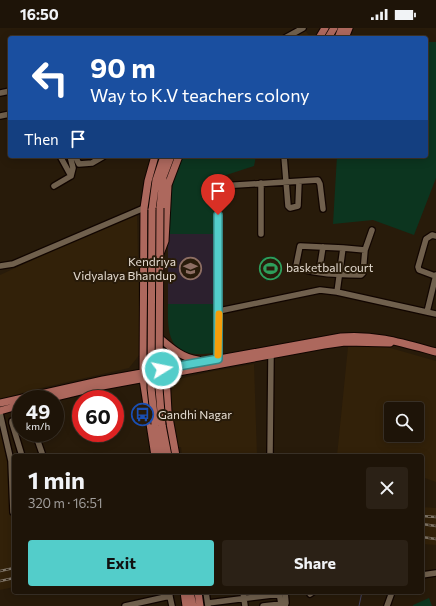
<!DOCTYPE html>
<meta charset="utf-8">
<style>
body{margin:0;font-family:Commissioner,sans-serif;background:#2b2116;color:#f1f3f6;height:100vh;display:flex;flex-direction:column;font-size:15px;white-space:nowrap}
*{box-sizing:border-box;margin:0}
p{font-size:13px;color:#a19e9c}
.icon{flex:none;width:22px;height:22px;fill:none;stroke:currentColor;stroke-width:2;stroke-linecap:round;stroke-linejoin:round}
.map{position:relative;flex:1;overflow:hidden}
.panel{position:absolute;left:12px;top:426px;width:412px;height:140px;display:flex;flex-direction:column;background:#1e1408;border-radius:4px;box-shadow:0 2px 10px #0003,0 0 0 1px #3c3329}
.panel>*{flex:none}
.banner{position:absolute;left:8px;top:8px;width:420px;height:122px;border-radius:4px;box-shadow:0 2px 10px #0003,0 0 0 1px #3c3329;background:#1a4fa0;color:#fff;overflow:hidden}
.buttons{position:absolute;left:384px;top:374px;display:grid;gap:8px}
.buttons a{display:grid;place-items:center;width:40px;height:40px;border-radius:4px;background:#1e1408;box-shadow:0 2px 10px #0003,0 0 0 1px #3c3329;font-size:20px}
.speed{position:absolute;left:12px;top:362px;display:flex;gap:8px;font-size:20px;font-weight:700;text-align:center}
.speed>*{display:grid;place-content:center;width:52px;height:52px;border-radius:50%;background:#1e1408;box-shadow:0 2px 10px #0003,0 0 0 1px #3c3329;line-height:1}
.speed small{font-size:10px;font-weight:400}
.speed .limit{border:6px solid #d22;background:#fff;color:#111}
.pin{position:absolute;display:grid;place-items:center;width:34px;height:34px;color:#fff;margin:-41px -17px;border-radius:50% 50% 50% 0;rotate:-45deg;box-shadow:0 0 4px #0007}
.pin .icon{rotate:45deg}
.me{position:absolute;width:44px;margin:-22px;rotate:80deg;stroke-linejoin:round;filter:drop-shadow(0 0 3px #0008)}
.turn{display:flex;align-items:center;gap:14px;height:84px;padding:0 16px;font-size:18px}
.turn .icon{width:52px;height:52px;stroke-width:2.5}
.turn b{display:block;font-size:28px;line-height:34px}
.then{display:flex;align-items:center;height:38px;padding:0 16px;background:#0003;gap:8px;font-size:15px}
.round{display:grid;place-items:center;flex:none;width:42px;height:42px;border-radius:4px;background:#2b2116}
.overview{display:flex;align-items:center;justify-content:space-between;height:68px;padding:0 16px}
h1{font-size:24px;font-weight:700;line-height:30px}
.primary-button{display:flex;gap:8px;margin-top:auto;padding:8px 16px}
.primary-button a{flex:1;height:46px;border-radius:4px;background:#53cdca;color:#111;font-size:16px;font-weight:700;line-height:46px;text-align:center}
.primary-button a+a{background:#2b2116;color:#f1f3f6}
.status{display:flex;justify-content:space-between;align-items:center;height:28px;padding:0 20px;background:#1e1408;direction:ltr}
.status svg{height:11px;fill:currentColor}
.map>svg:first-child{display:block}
.built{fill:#322109;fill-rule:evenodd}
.education{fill:#2c202e}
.green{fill:#0c351f}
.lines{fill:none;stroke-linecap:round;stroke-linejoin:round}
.stream{stroke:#44425f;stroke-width:1}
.minor-casing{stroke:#110500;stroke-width:8}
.major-casing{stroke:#110500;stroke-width:9}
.minor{stroke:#70604d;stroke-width:5.5}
.major{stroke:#ad685d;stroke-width:7}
.rail-casing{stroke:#817668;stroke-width:2.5}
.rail{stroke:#281b0a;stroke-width:1;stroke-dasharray:3;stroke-linecap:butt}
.major-bridge-casing{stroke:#110500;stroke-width:9;stroke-linecap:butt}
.major-bridge{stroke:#ad685d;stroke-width:7}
.route-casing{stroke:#368583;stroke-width:10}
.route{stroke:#53cdca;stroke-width:7}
.slow{stroke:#f59e0b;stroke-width:7}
.labels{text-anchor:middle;stroke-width:4;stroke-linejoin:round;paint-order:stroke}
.poi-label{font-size:12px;fill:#e4dbd0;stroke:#281b0a;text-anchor:start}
</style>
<div class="status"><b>16:50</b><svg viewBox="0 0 49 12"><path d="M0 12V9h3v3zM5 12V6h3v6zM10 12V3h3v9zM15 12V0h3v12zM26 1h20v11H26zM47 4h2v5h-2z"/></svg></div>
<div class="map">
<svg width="436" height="578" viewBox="0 0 436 578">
<rect width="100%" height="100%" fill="#281b0a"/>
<path class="built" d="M 304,1 L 311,10 L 293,10 Z
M 137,184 L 140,326 L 129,340 L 32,362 L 0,372 L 0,247 Z
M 357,317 L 387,319 L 436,333 L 436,454 L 422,449 L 422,428 L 337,428 L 348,319 ZM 391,381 L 417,381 L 417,407 L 391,407 Z
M 254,336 L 257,428 L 182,428 L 181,419 L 177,420 L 169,377 L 170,363 L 177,353 L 183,350 L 214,343 Z
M 0,387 L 2,387 L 14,430 L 14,559 L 0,562 Z
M 422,479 L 436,480 L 436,517 L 422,516 Z"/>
<path class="education" d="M 168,206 L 214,206 L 214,276 L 168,276 Z"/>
<path class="green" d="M 426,14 L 436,14 L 436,150 L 414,207 L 373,192 L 333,196 L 337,128 L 426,128 Z
M 184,128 L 256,128 L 254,138 L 217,150 L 214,206 L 168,206 C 170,177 169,155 184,128 Z
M 275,228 L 280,250 L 266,253 L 262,230 Z
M 168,276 L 214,276 L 214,325 C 171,331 167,312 168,276 Z
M 429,570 L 432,578 L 413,578 L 413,577 Z"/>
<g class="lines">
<path class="stream" d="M 359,578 L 362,564"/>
<defs>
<path id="minor" d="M 285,10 L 303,0
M 0,65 L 10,63
M 0,88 L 10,86
M 60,128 L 71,148
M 75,128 L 79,136 L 92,135 L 104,128
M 284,128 L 288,178 L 290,180 L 298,178 L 299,154
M 261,155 L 261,206
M 54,158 L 71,148 L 73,140 L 70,128
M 365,222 L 372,202
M 0,238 L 13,236 L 144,180
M 319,244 L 323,219
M 435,248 L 419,242 L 418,239 L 426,211 L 432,207 L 436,208
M 337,264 L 343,220 L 365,222 L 363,245 L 361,247 C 345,247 308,246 296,238 L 300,218 L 343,220
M 219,283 L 320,262 L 337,264 L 436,286
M 427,284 L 436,247
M 218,331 L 218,160 L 220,158 L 318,152 L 320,156 L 323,181
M 0,385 L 11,433 L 13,484
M 21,391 L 12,393 L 12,395 L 22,428
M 35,405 L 43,428
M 270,428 L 271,328
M 422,547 L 436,545
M 169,564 L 172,578
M 206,564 L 208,578
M 243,564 L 245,578
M 310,566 L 313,564
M 208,575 L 280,566
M 125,578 L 170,568
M 263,578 L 281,576 L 279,564
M 285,578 L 286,575 L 285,564
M 387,578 L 392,564"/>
<path id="major" d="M 319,10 L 325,0
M 328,10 L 334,0
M 338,10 L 342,0
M 345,10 L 349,0
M 160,180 L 163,149 L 171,128
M 152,182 L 156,152 L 164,128
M 160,226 L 165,213 L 168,157 L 179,128
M 156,276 L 156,333
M 155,306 C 169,318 181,330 198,332
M 163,344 L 166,347 L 168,384 L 176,428
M 47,371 L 97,359 L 324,317 L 345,314 L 390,315
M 0,375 L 103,352 L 341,309 C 375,306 403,315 436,324
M 0,383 L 21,377
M 155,396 L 161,428
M 162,397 L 168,428
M 155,428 L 143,351 L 144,180 L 148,153 L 155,128
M 184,564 L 186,578
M 190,564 L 193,578
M 198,564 L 200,578"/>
</defs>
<use href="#minor" class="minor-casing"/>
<use href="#major" class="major-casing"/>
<use href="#minor" class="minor"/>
<use href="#major" class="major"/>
<defs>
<path id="rail" d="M 422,488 L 436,489
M 422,496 L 436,498
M 422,509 L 436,511
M 0,543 L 14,540
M 0,553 L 14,550"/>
</defs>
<use href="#rail" class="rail-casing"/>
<use href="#rail" class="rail"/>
<defs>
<path id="major-bridge" d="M 160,180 L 159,360 L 162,397
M 152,182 L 151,360 L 155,396"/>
</defs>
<use href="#major-bridge" class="major-bridge-casing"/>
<use href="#major-bridge" class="major-bridge"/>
</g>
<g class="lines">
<defs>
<path id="route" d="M 162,341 L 218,331 L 218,187"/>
</defs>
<use href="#route" class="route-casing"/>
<use href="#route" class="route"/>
<path class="slow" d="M 218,327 L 219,286"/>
</g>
<defs>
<symbol id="stadium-ring" viewBox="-11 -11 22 22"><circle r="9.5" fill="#281b0a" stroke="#2e9e5b" stroke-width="1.5"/><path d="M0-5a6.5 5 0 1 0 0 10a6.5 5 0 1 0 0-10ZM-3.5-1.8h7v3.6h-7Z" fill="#2e9e5b"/></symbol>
<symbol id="school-ring" viewBox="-11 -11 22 22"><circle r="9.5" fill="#281b0a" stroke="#8d6e63" stroke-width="1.5"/><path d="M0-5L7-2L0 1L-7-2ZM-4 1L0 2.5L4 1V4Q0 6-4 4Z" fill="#8d6e63"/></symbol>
<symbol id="bus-ring" viewBox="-11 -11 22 22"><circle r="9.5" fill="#281b0a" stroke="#1a4fb4" stroke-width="1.5"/><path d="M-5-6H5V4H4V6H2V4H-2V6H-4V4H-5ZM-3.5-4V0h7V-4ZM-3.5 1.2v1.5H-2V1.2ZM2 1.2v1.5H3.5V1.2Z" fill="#1a4fb4"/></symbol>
</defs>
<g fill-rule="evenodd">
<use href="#stadium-ring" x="258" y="228" width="25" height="25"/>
<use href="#school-ring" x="178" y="228" width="25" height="25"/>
<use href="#bus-ring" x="130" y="374" width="25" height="25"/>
</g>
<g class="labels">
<g class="poi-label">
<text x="176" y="238" text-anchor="end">Kendriya<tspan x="176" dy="14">Vidyalaya Bhandup</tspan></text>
<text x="286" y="244">basketball court</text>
<text x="158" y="391">Gandhi Nagar</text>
</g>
</g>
</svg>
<div class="buttons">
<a><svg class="icon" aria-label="search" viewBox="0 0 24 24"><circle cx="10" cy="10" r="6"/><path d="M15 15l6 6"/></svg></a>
</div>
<div class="speed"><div>49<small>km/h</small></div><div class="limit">60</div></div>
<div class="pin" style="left:218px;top:187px;background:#d93025"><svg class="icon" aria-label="arrive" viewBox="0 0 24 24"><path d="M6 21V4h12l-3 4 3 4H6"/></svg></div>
<svg class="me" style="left:162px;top:341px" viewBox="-20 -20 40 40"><circle r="17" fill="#53cdca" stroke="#fff" stroke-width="3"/><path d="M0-11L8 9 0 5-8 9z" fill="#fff"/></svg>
<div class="banner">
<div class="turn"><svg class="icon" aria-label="left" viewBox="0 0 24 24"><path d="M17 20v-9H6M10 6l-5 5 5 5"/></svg><div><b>90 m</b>Way to K.V teachers colony</div></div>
<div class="then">Then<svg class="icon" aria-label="arrive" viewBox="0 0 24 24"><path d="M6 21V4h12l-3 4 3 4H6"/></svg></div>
</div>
<section class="panel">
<div class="overview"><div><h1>1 min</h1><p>320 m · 16:51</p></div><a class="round"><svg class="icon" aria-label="close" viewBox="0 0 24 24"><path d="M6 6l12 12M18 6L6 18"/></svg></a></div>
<div class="primary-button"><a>Exit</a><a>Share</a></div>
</section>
</div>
